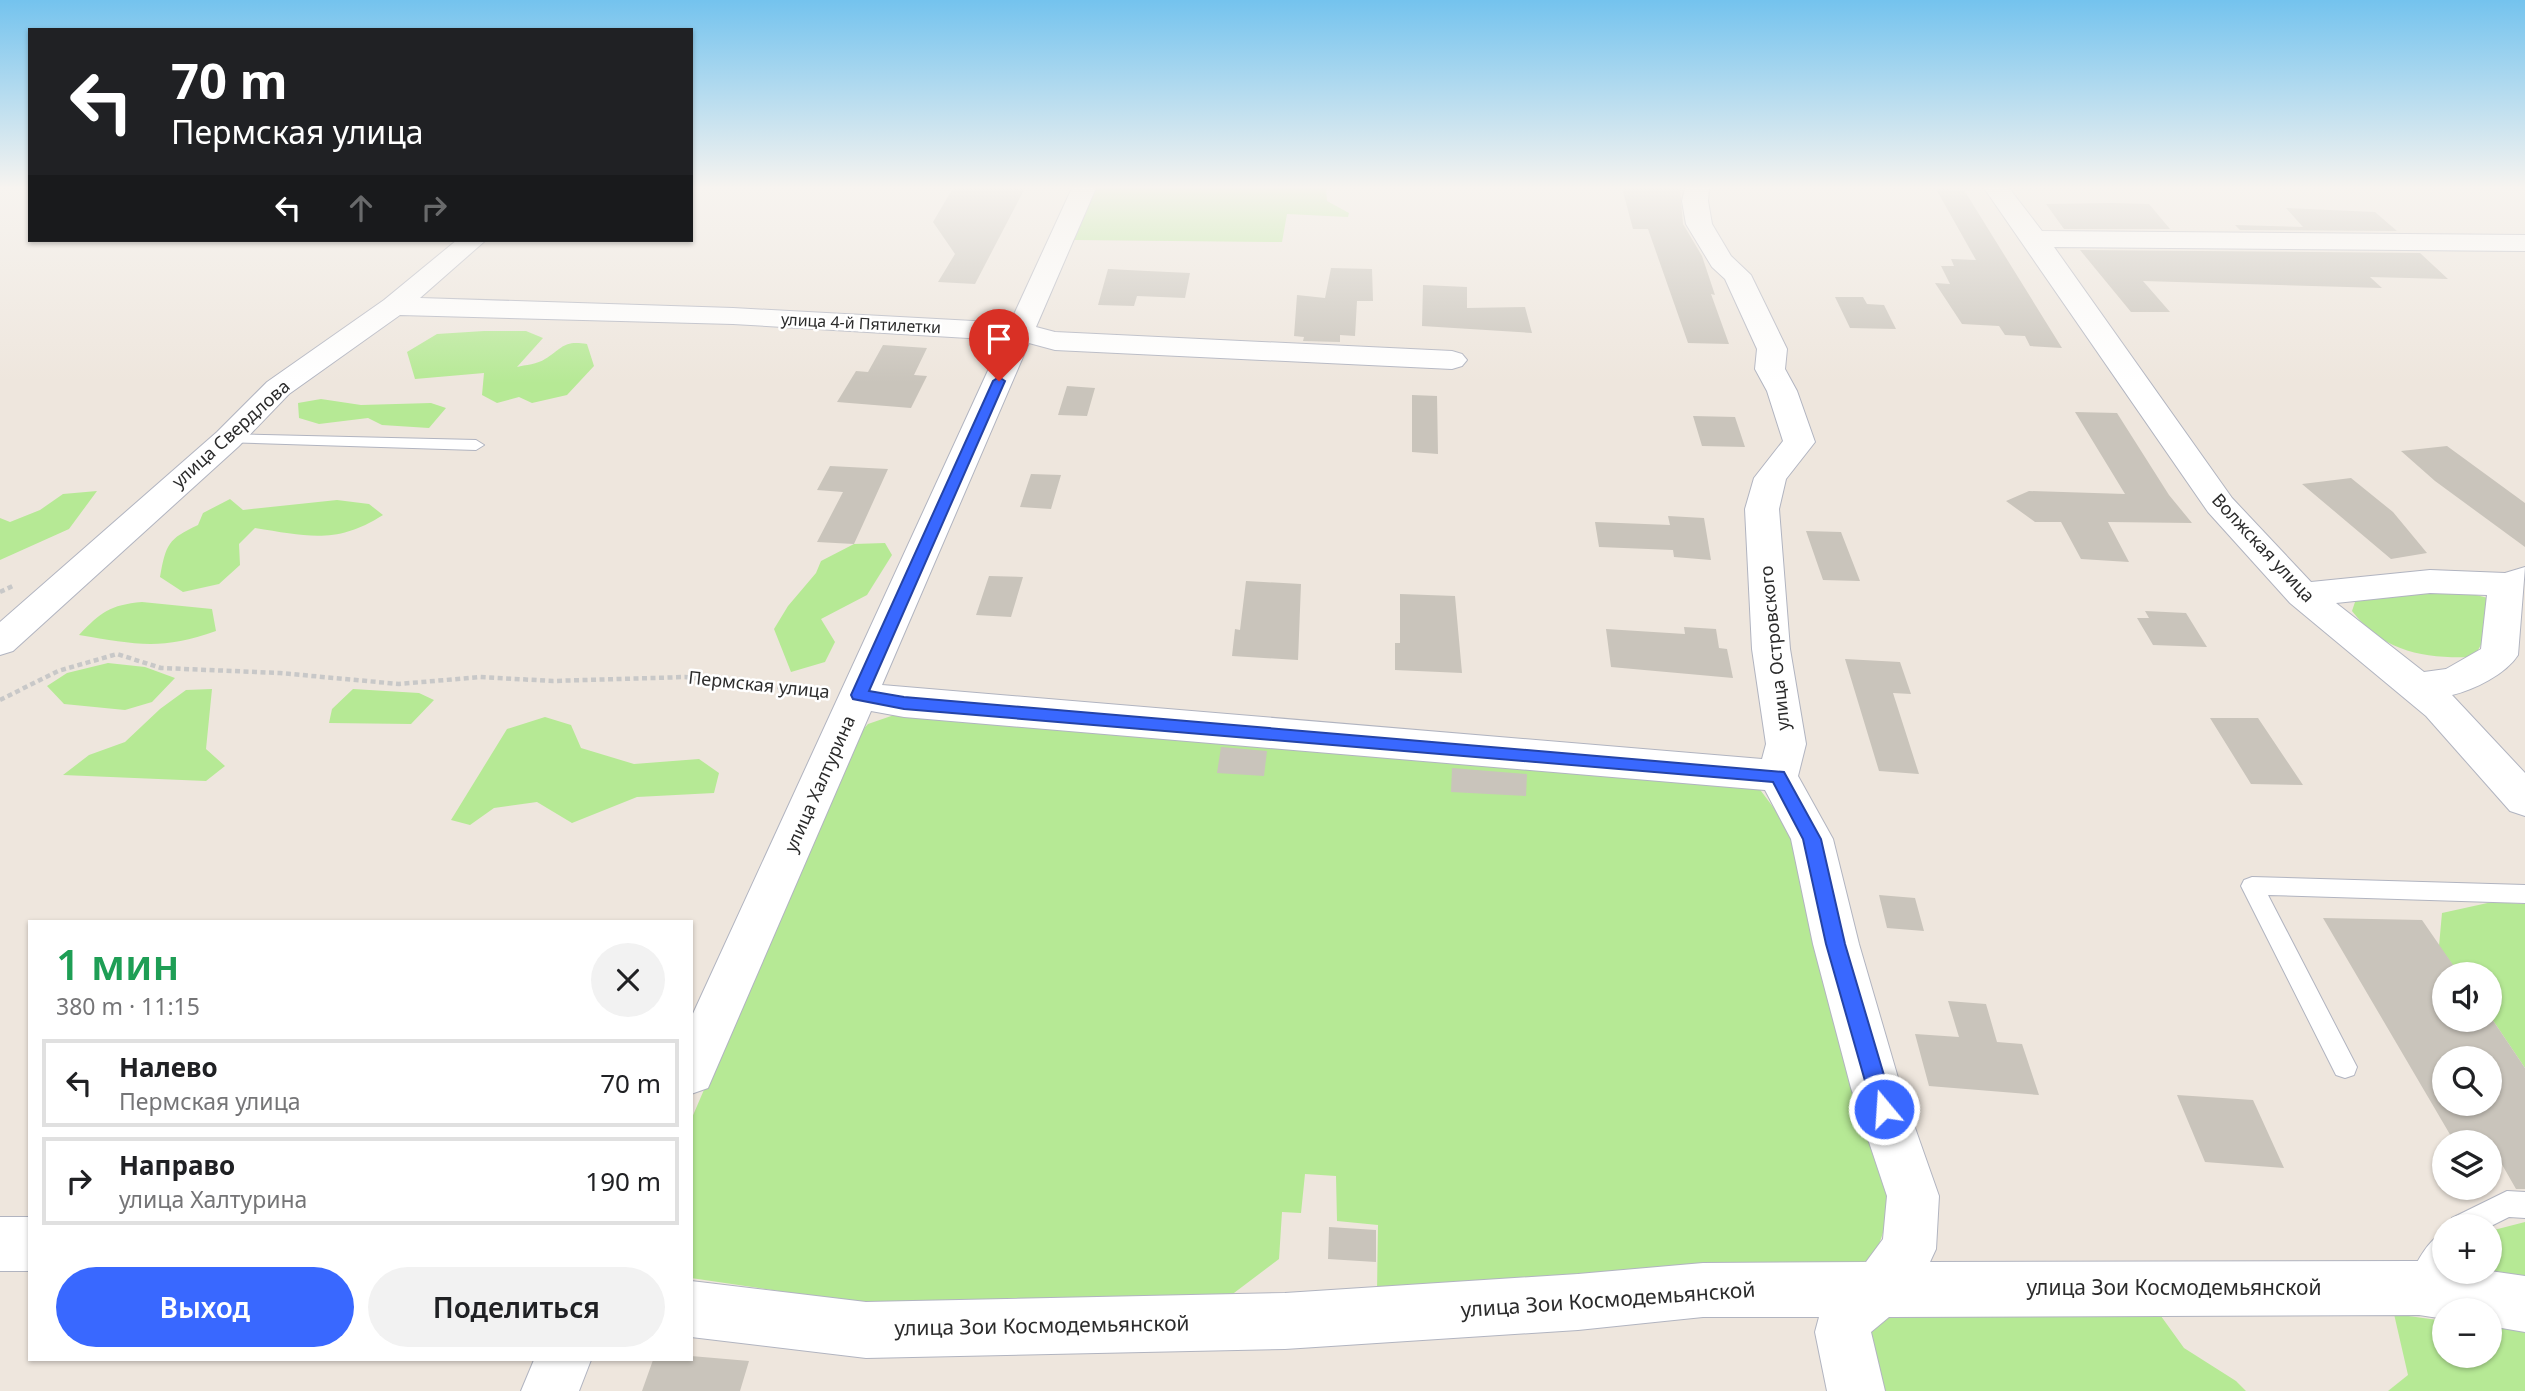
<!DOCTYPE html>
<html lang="ru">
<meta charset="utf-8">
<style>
body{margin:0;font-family:"Noto Sans",sans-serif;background:#f2f2f2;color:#202124;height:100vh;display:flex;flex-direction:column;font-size:26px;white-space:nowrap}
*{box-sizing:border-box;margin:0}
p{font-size:23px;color:#757577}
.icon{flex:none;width:38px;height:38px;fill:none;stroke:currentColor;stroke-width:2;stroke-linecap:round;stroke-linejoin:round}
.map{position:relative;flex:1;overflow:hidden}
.sheet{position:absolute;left:28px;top:920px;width:665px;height:441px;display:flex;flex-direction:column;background:#fff;border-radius:0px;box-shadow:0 2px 5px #0004}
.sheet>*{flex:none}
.banner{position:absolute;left:28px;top:28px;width:665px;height:214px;border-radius:0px;box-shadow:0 2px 5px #0004;background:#202124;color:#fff;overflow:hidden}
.controls{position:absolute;left:2432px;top:962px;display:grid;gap:14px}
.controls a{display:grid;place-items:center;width:70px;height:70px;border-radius:50%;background:#fff;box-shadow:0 2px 5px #0004;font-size:35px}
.pin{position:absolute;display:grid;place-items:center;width:60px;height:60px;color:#fff;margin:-72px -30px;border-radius:50% 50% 50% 0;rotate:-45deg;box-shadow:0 0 7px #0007}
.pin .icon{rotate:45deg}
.me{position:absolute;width:77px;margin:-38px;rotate:342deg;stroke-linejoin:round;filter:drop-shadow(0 0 5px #0008)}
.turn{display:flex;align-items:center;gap:24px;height:147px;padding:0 28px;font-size:32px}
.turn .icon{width:91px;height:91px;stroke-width:2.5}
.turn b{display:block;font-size:49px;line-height:60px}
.lanes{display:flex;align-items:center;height:66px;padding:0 28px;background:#0003;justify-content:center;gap:35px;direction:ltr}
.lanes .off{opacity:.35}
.round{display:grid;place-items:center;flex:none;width:74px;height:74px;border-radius:37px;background:#f2f2f2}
.head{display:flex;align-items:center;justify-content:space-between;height:119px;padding:0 28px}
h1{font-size:42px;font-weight:600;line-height:52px;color:#1e9e55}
.cta{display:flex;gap:14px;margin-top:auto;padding:14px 28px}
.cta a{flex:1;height:80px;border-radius:42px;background:#3968ff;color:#fff;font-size:28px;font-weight:600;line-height:80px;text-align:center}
.cta a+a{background:#f2f2f2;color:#202124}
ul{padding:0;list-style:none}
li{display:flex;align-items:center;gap:21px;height:88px;margin:0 14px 10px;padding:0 14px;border:4px solid #e0e0e0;border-radius:0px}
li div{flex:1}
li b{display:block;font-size:26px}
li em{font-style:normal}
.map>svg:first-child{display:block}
.green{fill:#b6e995}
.building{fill:#c9c4bb;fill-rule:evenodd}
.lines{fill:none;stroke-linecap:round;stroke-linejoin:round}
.service-casing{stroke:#b1b4c0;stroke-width:2}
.minor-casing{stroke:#b1b4c0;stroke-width:2}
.path{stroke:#c8c8c8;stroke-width:4.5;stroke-dasharray:5 3.5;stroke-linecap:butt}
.service{fill:#fff;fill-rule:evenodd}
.minor{fill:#fff;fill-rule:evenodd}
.route{fill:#3968ff;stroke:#2544a6;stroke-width:2}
.labels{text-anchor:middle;stroke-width:5;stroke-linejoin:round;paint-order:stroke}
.far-street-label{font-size:16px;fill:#2b2b2b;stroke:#fff}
.street-label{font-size:18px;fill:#2b2b2b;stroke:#fff}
.near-street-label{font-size:21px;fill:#2b2b2b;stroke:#fff}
</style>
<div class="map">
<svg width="2525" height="1391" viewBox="0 0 2525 1391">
<rect width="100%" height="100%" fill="#eee6dd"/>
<path class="green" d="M 1096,188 L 1326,188 L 1327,201 L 1349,213 L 1348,217 L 1287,214 L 1282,242 L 1074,240 Z
M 484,331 L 526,331 L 543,338 L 517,367 C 525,365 538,364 545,359 C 563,348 563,340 587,344 L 594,366 L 567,395 L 532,403 L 519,397 L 497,403 L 482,395 L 484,373 L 415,379 L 407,352 L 437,334 Z
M 321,399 L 361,405 L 431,403 L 446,408 L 429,428 L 382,425 L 368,418 L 319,424 L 299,418 L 298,403 Z
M 97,491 L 69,529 L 0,560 L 0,518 L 10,522 L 40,510 L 63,494 Z
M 230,499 L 243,510 L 337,500 L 369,504 L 383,515 C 336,545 307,536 255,528 L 239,544 L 240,565 L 219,584 L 183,592 L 160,577 C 166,544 168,539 198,525 L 203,513 Z
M 885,543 L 892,555 L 867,595 L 821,619 L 835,642 L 825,662 L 791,672 L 774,629 L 788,606 L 816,573 L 821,561 L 854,544 Z
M 2444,587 L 2492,599 L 2498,615 L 2474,657 C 2425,659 2383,652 2352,611 L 2356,599 Z
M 142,602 L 212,609 L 216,631 C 160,651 135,644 79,635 C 101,612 110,605 142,602 Z
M 108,663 L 145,667 L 175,678 L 152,702 L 125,710 L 64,704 L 47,686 L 67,673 Z
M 212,689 L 206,749 L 225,766 L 206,781 L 63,775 L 89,755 L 125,742 L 160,709 L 186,690 Z
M 353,689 L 419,693 L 434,700 L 411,724 L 329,723 L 332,709 Z
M 897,714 L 1758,787 L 1797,839 L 1896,1195 L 1875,1256 L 1822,1284 L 1377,1293 L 1378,1225 L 1337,1221 L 1336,1176 L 1305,1174 L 1301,1213 L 1282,1212 L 1279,1259 L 1222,1302 L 940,1315 L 691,1278 L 691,1120 L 854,740 L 868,724 Z
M 545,717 L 571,725 L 581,748 L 634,764 L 699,759 L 719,773 L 714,793 L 637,797 L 572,823 L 537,802 L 494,808 L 470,825 L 451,820 L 507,729 Z
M 2492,902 L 2525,904 L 2525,1068 L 2490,1016 L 2490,975 L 2460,975 L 2439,946 L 2442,913 Z
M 2525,1222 L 2525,1286 L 2490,1272 L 2490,1231 Z
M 2153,1305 L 2184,1348 L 2236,1381 L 2246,1391 L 1870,1391 L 1859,1337 L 1872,1309 Z
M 2394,1314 L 2445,1321 L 2445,1356 L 2490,1356 L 2490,1327 L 2525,1331 L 2525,1391 L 2388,1391 L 2408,1375 Z"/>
<path class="building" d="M 953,188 L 1025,188 L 975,284 L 938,282 L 955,254 L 933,222 Z
M 1622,188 L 1680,188 L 1683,224 L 1702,256 L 1715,295 L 1711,294 L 1729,344 L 1688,343 L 1648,229 L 1633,229 Z
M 1936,189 L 1964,190 L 2062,348 L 2030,346 L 2025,336 L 2005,335 L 1999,326 L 1962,324 L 1935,283 L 1950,284 L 1941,266 L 1954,266 L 1951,259 L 1976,260 Z
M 2112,203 L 2149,204 L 2170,229 L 2064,229 L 2046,204 Z
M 2286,208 L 2375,212 L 2397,231 L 2240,230 L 2235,225 L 2303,227 Z
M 2080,250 L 2420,253 L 2448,279 L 2370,277 L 2382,288 L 2143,281 L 2170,312 L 2131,312 Z
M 1331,268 L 1372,269 L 1373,301 L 1357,301 L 1355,336 L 1340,335 L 1340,342 L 1303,341 L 1304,337 L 1294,336 L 1297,295 L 1325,298 Z
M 1108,269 L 1147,271 L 1190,273 L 1185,298 L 1137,296 L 1134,306 L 1098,305 Z
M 1423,285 L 1467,287 L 1467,308 L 1525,307 L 1532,333 L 1422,326 Z
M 1835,297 L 1863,297 L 1867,304 L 1884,305 L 1896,329 L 1850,328 Z
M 883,345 L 927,348 L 914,375 L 927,376 L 911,408 L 837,402 L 856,371 L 868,372 Z
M 1067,386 L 1095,388 L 1087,416 L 1058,415 Z
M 1412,395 L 1437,396 L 1438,454 L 1412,452 Z
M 2075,412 L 2117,413 L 2169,495 L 2192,523 L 2108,522 L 2129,562 L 2081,559 L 2061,522 L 2035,522 L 2006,501 L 2029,491 L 2125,494 Z
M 1693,416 L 1735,417 L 1745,447 L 1702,446 Z
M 2447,446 L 2525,503 L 2525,547 L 2435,481 L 2401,451 Z
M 830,466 L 888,469 L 854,544 L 817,542 L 843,492 L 817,490 Z
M 1031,474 L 1061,475 L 1051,509 L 1020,507 Z
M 2351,478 L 2393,512 L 2427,553 L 2391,559 L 2302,484 Z
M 1668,516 L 1704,518 L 1711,560 L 1674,557 L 1673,550 L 1599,547 L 1595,522 L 1670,525 Z
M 1806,531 L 1841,532 L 1860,581 L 1823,580 Z
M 989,576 L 1023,577 L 1011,617 L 976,615 Z
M 1246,581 L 1301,584 L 1298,660 L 1232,656 L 1235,629 L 1240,630 Z
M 1400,594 L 1455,596 L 1462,673 L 1395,670 L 1395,643 L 1400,643 Z
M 2145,611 L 2186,613 L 2207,647 L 2153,645 L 2137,618 L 2149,618 Z
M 1684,627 L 1716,629 L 1719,648 L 1727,649 L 1733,678 L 1611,667 L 1606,629 L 1685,634 Z
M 1845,659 L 1900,662 L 1911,694 L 1893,693 L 1919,774 L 1879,771 Z
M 2210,718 L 2258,718 L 2303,785 L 2251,784 Z
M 1221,747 L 1267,751 L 1264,776 L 1217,773 Z
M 1452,768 L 1527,774 L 1526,796 L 1451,792 Z
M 1879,895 L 1915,898 L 1924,931 L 1887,928 Z
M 2323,918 L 2422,920 L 2460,975 L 2445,975 L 2445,1020 L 2490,1020 L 2490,1016 L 2525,1068 L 2525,1189 L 2516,1189 L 2496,1154 L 2490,1154 L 2490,1143 L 2455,1143 ZM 2445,1059 L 2490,1059 L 2490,1104 L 2445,1104 Z
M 1948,1001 L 1986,1004 L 1997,1042 L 2022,1044 L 2039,1095 L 1929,1086 L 1915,1034 L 1959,1037 Z
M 2177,1095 L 2253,1100 L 2284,1168 L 2205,1162 Z
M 1329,1227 L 1376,1230 L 1376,1262 L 1328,1259 Z
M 691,1356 L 749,1361 L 740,1391 L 642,1391 L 653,1360 L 691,1360 Z"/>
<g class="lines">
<defs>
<path id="service" d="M 228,434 L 476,440 L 484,445 L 476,450 L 222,442 L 220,439 Z
M 2252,877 L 2525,885 L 2525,903 L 2268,895 L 2357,1067 L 2354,1075 L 2345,1078 L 2336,1075 L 2241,886 L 2244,880 Z
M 2507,1191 L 2525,1192 L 2525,1218 L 2509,1217 L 2489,1227 L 2448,1227 L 2452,1218 Z
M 2445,1232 C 2445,1256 2448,1287 2421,1298 L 2411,1294 L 2407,1284 C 2414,1267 2427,1239 2445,1232 Z"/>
<path id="minor" d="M 1072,188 L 1096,188 L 1036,327 L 1055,332 L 1452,351 L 1462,354 L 1467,360 L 1462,366 L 1452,369 L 1055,350 L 1029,343 L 882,685 L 1762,759 L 1766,744 L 1752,649 L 1745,509 L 1754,478 L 1783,441 L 1767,391 L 1755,369 L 1757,349 L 1725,279 L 1712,267 L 1686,224 L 1682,201 L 1685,188 L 1709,188 L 1708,201 L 1712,224 L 1731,256 L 1751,275 L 1787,349 L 1785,369 L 1797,391 L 1815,442 L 1786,479 L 1779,509 L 1790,649 L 1806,744 L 1798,776 L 1833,839 L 1859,944 L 1901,1088 L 1939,1196 L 1936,1249 L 1930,1262 L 2419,1261 L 2445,1265 L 2445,1272 L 2490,1271 L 2525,1276 L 2525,1332 L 2490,1326 L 2490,1311 L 2445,1311 L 2445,1319 L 2419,1315 L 1889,1317 L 1871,1332 L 1885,1391 L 1827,1391 L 1815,1332 L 1819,1317 L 1703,1317 L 1578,1330 L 1285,1349 L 866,1358 L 691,1337 L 691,1281 L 866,1302 L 1285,1293 L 1578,1274 L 1703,1263 L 1866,1262 L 1883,1239 L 1887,1196 L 1851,1088 L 1813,944 L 1791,839 L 1765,790 L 904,717 L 871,711 L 708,1088 L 691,1094 L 691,1018 L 1002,340 L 733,324 L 400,315 L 289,394 L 239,446 L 13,651 L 0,655 L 0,622 L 217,432 L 267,382 L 384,300 L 457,240 L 486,240 L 420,298 L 733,308 L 1010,323 Z
M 1984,188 L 2009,188 L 2042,231 L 2525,235 L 2525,251 L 2054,247 L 2232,498 L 2311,582 L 2430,570 L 2505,573 L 2525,567 L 2518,655 C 2506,674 2474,690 2452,695 L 2525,773 L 2525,816 L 2510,811 L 2426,716 L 2290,603 L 2208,512 ZM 2430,593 L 2487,595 L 2481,649 L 2446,669 L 2424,672 L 2336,603 Z
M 0,1217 L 30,1217 L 30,1271 L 0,1271 Z
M 534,1360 L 591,1360 L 579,1391 L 521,1391 Z"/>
</defs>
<use href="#service" class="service-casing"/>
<use href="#minor" class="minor-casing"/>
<path class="path" d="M 0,592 L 15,585
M 0,700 L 58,671 L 117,654 L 161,668 L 280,673 L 399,684 L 480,677 L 553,681 L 685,677 L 822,692"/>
<use href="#service" class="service"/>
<use href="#minor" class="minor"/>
</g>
<linearGradient id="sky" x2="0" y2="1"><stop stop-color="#74c3ee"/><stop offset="0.49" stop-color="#f7f4f0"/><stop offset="1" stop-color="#f7f4f0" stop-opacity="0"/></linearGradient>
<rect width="2525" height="383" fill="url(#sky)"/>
<path class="route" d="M 999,377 L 1005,381 L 869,691 L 904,697 L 1784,772 L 1821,839 L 1845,944 L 1894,1109 L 1891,1116 L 1884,1119 L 1876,1116 L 1873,1109 L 1826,944 L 1803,839 L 1773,782 L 904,709 L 853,699 L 851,695 L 993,381 Z"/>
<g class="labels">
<g class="far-street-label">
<text transform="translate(861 323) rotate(3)" y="6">улица 4-й Пятилетки</text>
</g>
<g class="street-label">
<text transform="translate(231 434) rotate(-42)" y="6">улица Свердлова</text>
<text transform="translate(2263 548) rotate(47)" y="6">Волжская улица</text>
<text transform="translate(1775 648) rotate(-96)" y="6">улица Островского</text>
<text transform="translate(759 685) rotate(6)" y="6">Пермская улица</text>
<text transform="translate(820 784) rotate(-66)" y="6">улица Халтурина</text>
</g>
<g class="near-street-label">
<text x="2174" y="1295">улица Зои Космодемьянской</text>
<text transform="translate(1608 1300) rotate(-4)" y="7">улица Зои Космодемьянской</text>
<text transform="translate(1042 1326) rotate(-1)" y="7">улица Зои Космодемьянской</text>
</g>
</g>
</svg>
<div class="controls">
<a><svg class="icon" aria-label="sound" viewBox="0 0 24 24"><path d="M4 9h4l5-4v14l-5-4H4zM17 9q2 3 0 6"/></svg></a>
<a><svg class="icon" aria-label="search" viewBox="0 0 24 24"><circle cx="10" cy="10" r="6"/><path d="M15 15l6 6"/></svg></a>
<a><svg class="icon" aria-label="layers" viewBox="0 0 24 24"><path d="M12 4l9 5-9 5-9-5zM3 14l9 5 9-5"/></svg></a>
<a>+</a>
<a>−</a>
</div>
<div class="pin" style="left:999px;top:381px;background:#d93025"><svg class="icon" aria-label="arrive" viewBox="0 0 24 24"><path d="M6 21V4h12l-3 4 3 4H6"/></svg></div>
<svg class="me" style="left:1884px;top:1109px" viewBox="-20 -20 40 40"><circle r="17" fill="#3968ff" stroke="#fff" stroke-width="3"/><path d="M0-11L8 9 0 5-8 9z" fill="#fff"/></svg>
<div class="banner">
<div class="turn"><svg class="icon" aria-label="left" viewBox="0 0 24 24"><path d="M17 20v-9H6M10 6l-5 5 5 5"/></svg><div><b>70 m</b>Пермская улица</div></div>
<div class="lanes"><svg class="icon" aria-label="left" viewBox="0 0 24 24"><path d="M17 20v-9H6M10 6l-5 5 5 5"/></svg><svg class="icon off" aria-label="ahead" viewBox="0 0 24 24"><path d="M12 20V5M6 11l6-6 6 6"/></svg><svg class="icon off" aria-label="right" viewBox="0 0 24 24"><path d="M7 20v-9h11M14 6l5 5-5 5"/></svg></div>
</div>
<section class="sheet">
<div class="head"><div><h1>1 мин</h1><p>380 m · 11:15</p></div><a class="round"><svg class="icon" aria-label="close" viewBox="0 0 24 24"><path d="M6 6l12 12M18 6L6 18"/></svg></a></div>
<ul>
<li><svg class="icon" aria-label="left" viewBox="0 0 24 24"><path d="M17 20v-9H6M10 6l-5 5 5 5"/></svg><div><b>Налево</b><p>Пермская улица</p></div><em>70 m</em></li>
<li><svg class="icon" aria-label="right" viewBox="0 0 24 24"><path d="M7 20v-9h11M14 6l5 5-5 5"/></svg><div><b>Направо</b><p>улица Халтурина</p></div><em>190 m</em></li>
</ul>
<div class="cta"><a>Выход</a><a>Поделиться</a></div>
</section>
</div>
